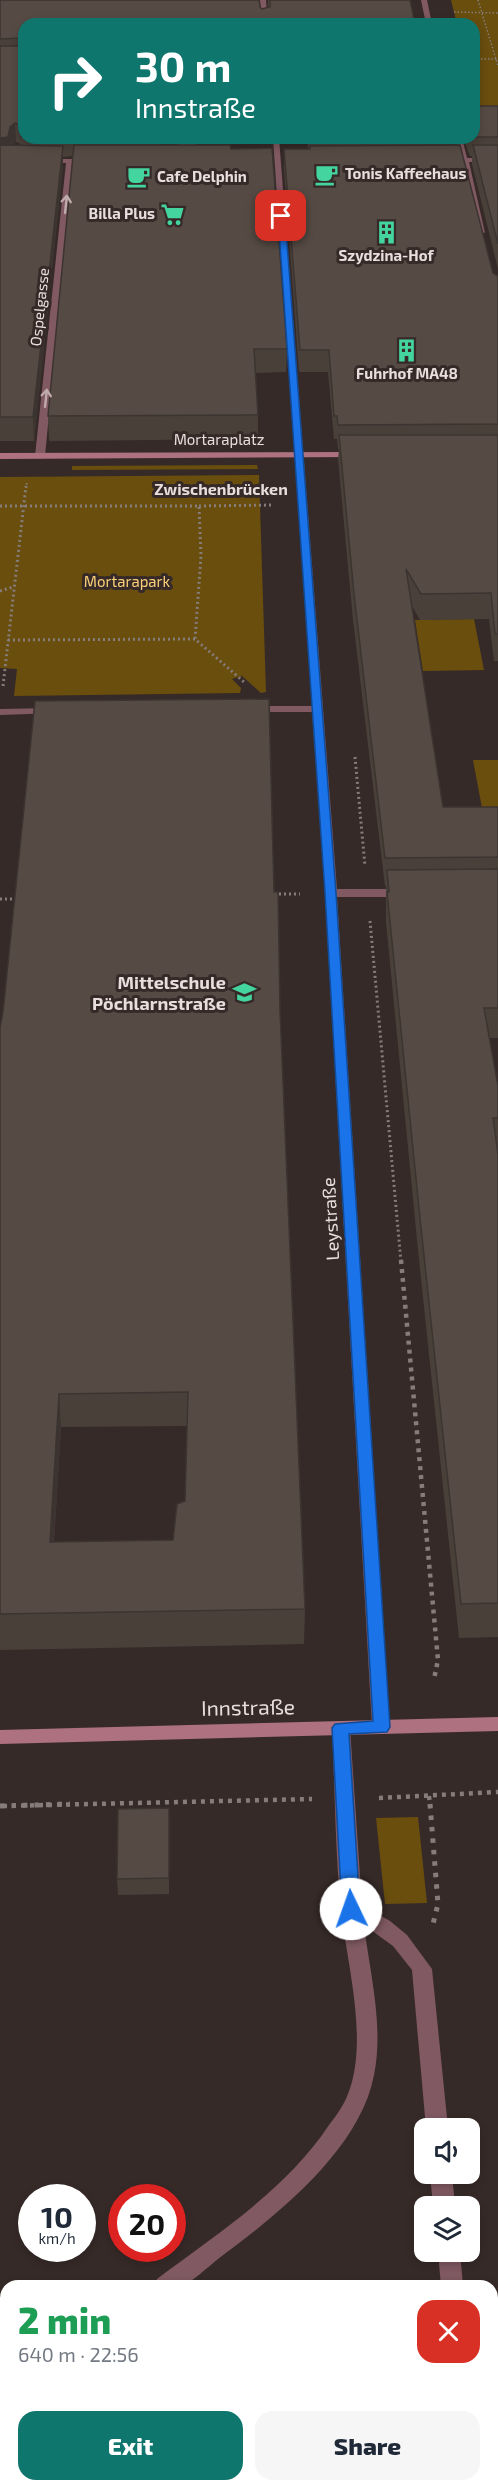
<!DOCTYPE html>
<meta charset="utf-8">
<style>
body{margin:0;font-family:"Exo 2",sans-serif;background:#f6f6f7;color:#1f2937;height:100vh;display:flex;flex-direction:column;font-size:22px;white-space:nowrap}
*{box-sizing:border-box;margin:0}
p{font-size:20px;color:#747a83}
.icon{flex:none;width:33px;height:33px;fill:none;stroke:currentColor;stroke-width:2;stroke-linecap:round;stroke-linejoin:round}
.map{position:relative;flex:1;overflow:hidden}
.sheet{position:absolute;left:0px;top:2280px;width:498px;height:212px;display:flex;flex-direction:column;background:#fff;border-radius:18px 18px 0 0;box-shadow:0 3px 9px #0003}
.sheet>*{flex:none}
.hud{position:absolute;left:18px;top:18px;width:462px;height:126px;border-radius:18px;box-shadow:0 3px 9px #0003;background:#0f766e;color:#fff;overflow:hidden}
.controls{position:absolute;left:414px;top:2118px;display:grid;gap:12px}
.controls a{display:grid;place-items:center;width:66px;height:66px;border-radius:12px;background:#fff;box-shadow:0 3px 9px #0003;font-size:30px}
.speed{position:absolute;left:18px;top:2184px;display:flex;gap:12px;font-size:30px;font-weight:700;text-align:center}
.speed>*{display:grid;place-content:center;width:78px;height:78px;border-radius:50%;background:#fff;box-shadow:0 3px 9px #0003;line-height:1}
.speed small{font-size:15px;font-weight:400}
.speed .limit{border:9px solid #d22;background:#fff;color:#111}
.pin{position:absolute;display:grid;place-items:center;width:51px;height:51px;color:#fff;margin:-26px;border-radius:12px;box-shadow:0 3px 9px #0006}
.me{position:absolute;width:66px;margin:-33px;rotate:357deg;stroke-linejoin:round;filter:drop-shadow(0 0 4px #0008)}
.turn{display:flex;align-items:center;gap:21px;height:126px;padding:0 18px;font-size:27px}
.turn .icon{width:78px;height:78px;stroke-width:2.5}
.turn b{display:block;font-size:42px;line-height:51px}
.round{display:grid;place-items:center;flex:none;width:63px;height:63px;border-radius:18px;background:#f6f6f7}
.summary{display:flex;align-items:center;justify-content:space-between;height:102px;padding:0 18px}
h1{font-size:36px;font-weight:800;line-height:45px;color:#1e9e55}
.action{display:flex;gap:12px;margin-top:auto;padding:12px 18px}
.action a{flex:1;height:69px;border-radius:18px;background:#0f766e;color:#fff;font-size:24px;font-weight:800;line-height:69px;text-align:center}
.action a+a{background:#f6f6f7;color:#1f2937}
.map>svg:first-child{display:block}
.green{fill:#694e0e}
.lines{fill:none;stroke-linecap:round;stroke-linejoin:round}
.path-far4{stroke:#867c7a;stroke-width:1.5;stroke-dasharray:1.5 2;stroke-linecap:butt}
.path-far3{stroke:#867c7a;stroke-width:2;stroke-dasharray:1.5 2;stroke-linecap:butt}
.path-far2{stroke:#867c7a;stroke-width:3;stroke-dasharray:2 3;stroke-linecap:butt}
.path-far1{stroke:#867c7a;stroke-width:4.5;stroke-dasharray:4 5;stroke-linecap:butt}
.path{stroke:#867c7a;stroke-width:5;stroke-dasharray:4.5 7;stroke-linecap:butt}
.lane{fill:#805962;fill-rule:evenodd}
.street{fill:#805962;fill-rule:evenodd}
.secondary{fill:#ad7180;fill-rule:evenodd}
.wall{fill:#4a403a;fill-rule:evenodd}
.shaded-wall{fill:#3c3430}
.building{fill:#564b44;stroke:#3c3430;stroke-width:1.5;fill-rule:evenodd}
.oneway{stroke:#bea9ac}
.route{fill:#1a73e8;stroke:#114b97;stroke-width:1.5}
.labels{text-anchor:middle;stroke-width:6;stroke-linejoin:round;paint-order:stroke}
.far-poi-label{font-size:15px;font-weight:bold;fill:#e7dedd;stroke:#362a28;text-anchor:start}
.far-street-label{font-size:15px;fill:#e7dedd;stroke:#362a28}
.far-park-label{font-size:15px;fill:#fbd078;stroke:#362a28}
.far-neighbourhood-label{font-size:16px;font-weight:bold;fill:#e7dedd;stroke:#362a28}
.poi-label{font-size:18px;font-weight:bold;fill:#e7dedd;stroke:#362a28;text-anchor:end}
.street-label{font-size:18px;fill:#e7dedd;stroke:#362a28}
.near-street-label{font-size:21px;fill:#e7dedd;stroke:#362a28}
</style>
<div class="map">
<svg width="498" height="2491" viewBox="0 0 498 2491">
<rect width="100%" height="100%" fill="#362a28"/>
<path class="green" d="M 451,0 L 498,0 L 498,149 L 489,149 L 474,98 L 474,24 L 457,24 Z
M 257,465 L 258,469 L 72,470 L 72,466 Z
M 259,475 L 266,692 L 261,693 L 242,676 L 232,679 L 241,688 L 240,693 L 14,696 L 17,669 L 0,668 L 0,477 Z
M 474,619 L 484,670 L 423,671 L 415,620 Z
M 473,760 L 498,760 L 498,807 L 482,808 Z
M 418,1817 L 427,1903 L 385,1904 L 376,1818 Z"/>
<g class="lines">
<path class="path-far4" d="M 478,0 L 498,66
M 454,12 L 498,13
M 474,59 L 497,59"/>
<path class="path-far3" d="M 26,488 L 27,482"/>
<path class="path-far2" d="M 0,506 L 199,506 L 201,556 L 195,639
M 199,506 L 274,505
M 0,591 L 13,587
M 8,640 L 195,639 L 244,682
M 3,686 L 26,486
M 355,757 L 365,866
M 274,894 L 300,894
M 0,899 L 18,899
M 370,921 L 401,1262"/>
<path class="path-far1" d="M 401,1260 L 438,1660 L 434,1679
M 429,1796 L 430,1806
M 379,1798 L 498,1792
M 3,1806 L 312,1799"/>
<path class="path" d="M 430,1804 L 438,1904 L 432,1928
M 0,1806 L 70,1804
M 472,2486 L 472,2491"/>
<path class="lane" d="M 213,138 L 229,138 L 179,148 L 166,154 L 162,152 L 175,145 Z
M 341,1721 L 348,1723 L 350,1728 L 362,1905 L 390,1921 L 407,1935 L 432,1969 L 448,2128 L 426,2128 L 412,1970 L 393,1946 L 364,1925 C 370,1974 384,2026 374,2075 C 360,2150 276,2216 218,2259 C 209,2266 190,2284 181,2286 C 173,2288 162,2286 154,2286 L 157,2279 C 218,2233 286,2190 329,2125 C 336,2116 344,2105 348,2094 C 369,2040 347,1965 341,1909 C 335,1850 335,1788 332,1728 L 334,1723 Z
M 430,2174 L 452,2174 L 455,2206 L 433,2206 Z
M 438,2252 L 460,2252 L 463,2286 L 441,2286 Z
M 6,2399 L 6,2427 L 0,2429 L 0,2402 Z
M 325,2486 L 349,2486 L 349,2491 L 325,2491 Z"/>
<path class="street" d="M 260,0 L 266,0 L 268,24 L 262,24 Z
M 421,0 L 427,0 L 432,24 L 426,24 Z
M 273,138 L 279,138 L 337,889 L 405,889 L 411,893 L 405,897 L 337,897 L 390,1727 L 388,1732 L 381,1734 L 374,1732 L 372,1727 L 325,893 L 312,712 L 249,712 L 243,709 L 249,706 L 312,706 Z
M 456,138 L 462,138 L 467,158 L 498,158 L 498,162 L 469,162 L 485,233 L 478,231 L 461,162 L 440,160 L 460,158 Z
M 45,159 L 93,159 L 97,161 L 93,163 L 73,163 L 45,456 L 40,459 L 35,456 L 66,163 L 42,163 Z
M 54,708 L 60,711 L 58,713 L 0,715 L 0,709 Z"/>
<path class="secondary" d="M 360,452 L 360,456 L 357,457 L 0,459 L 0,453 Z
M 498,1717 L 498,1731 L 0,1744 L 0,1730 Z"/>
</g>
<path class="wall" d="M 0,0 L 260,7 L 262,9 L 268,7 L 268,0 L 410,0 L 24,24 L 24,138 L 204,138 L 170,145 L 231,149 L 287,349 L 286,372 L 255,373 L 258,415 L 258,439 L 49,441 L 48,416 L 73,156 L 63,157 L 63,165 L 34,441 L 0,441 ZM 16,142 L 21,144 L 21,145 L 11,145 Z
M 474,106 L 498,106 L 498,269 L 472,164 L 472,156 L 470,156 L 463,138 L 474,138 Z
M 307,138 L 458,138 L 458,145 L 493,273 L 498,276 L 498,661 L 494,661 L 489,619 L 420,620 L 412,606 L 443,807 L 498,807 L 498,1038 L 489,1038 L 498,1086 L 498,1637 L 459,1638 L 418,1250 L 386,922 L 386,886 L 385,886 L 353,620 L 338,459 L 339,449 L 338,449 L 337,439 L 334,439 L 328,372 L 299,372 L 284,169 L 284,149 L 308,149 Z
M 274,892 L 280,1010 L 305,1609 L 304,1644 L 0,1650 L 0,1027 ZM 187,1426 L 185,1501 L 173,1540 L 54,1542 L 61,1427 Z
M 169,1808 L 169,1894 L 118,1895 L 117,1879 Z"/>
<path class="shaded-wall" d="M 15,123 L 16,142 L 11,146 L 0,157 L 0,138 L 10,127 Z
M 159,138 L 204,138 L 166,146 L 159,156 Z
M 63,146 L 63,165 L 34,441 L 33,417 Z
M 59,1394 L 61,1427 L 52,1576 L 50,1542 Z"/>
<path class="building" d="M 0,0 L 259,0 L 260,7 L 262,9 L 270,7 L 270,0 L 410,0 L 415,24 L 24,24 L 24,40 L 23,38 L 0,39 Z
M 0,46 L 24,46 L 24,137 L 21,137 L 22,126 L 15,123 L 10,127 L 8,137 L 0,138 Z
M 474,106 L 498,106 L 498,137 L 474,137 Z
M 0,145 L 63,146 L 33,417 L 0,417 Z
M 74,145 L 230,145 L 231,149 L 272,148 L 287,349 L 254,349 L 258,415 L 48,416 Z
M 460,145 L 493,273 L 498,276 L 498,424 L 338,425 L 337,416 L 334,416 L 329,350 L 300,350 L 284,149 L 310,149 L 310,146 Z
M 473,145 L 498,145 L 498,244 Z
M 339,435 L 498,435 L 498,634 L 495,634 L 491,593 L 421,594 L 406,569 L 443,807 L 498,807 L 498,857 L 385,858 L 354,594 Z
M 269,699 L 274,892 L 278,892 L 280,1010 L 305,1609 L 0,1614 L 0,1027 L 3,1012 L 35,701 ZM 188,1392 L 185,1501 L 177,1504 L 173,1540 L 50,1542 L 59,1394 Z
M 498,869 L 498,1008 L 484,1008 L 498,1086 L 498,1118 L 493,1118 L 498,1154 L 498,1603 L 461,1604 L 420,1218 L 387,892 L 389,892 L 387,870 Z
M 169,1808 L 169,1878 L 117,1879 L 118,1809 Z"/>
<defs><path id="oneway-shaft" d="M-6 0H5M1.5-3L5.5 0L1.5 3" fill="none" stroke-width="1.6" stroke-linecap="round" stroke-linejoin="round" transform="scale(1.5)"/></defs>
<g class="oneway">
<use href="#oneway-shaft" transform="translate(66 204) rotate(-84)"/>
<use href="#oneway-shaft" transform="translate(46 398) rotate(-84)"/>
</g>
<path class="route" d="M 281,214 L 285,216 L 336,893 L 390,1727 L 387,1732 L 349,1734 L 360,1909 L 358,1914 L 351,1916 L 345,1914 L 342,1909 L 332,1728 L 335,1724 L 373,1721 L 325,893 L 278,216 Z"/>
<defs>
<symbol id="cafe-bare" viewBox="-9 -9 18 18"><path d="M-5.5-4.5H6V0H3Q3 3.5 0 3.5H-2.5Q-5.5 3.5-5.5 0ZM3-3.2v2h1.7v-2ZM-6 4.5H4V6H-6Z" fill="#44d49f" stroke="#362a28" stroke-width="2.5" paint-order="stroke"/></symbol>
<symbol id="supermarket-bare" viewBox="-9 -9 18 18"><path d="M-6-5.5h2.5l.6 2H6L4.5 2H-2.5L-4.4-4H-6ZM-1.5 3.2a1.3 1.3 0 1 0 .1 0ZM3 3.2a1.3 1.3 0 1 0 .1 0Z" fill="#44d49f" stroke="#362a28" stroke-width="2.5" paint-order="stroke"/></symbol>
<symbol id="building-bare" viewBox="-9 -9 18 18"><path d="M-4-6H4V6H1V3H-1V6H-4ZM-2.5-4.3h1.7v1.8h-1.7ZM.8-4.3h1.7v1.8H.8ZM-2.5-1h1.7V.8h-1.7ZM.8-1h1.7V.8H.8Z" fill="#44d49f" stroke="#362a28" stroke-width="2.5" paint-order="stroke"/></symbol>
<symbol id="school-bare" viewBox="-9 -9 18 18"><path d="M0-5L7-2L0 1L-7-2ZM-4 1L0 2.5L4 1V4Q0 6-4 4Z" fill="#44d49f" stroke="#362a28" stroke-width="2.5" paint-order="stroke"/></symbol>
</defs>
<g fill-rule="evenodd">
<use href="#cafe-bare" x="310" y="158" width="33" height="33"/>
<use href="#cafe-bare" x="122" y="160" width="33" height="33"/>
<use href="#supermarket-bare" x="156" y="198" width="33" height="33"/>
<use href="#building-bare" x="370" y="216" width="33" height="33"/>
<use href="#building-bare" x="390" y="334" width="33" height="33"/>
<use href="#school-bare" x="228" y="976" width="33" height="33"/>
</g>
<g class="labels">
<g class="far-poi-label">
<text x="345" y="179">Tonis Kaffeehaus</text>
<text x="157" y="182">Cafe Delphin</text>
<text x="155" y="219" text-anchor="end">Billa Plus</text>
<text x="386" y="261" text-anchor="middle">Szydzina-Hof</text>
<text x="407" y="379" text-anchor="middle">Fuhrhof MA48</text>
</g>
<g class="far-street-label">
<text transform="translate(40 307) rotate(-84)" y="5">Ospelgasse</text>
<text x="219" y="445">Mortaraplatz</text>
</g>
<g class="far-park-label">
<text x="127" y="587">Mortarapark</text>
</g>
<g class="far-neighbourhood-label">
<text x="221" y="495">Zwischenbrücken</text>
</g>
<g class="poi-label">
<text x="226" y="989">Mittelschule<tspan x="226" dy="21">Pöchlarnstraße</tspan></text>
</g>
<g class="street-label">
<text transform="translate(331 1219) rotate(-93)" y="6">Leystraße</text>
</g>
<g class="near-street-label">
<text transform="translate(248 1708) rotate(-1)" y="7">Innstraße</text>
</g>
</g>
</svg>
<div class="controls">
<a><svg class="icon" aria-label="sound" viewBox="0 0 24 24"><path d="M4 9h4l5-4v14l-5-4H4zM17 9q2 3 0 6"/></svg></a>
<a><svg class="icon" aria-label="layers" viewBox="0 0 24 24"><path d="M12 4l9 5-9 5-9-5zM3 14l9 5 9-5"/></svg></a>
</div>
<div class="speed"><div>10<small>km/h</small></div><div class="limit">20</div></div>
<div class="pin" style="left:281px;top:216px;background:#d93025"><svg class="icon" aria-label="arrive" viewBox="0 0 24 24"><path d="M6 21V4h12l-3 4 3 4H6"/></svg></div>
<svg class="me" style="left:351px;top:1909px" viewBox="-20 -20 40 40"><circle r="19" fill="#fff"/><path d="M0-13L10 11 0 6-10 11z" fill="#1a73e8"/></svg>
<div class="hud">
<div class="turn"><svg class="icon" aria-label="right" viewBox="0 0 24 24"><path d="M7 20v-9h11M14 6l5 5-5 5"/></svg><div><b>30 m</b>Innstraße</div></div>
</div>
<section class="sheet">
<div class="summary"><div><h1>2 min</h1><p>640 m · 22:56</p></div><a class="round" style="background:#d93025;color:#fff"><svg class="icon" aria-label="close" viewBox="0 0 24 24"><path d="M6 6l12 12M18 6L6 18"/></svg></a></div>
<div class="action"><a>Exit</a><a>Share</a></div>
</section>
</div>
